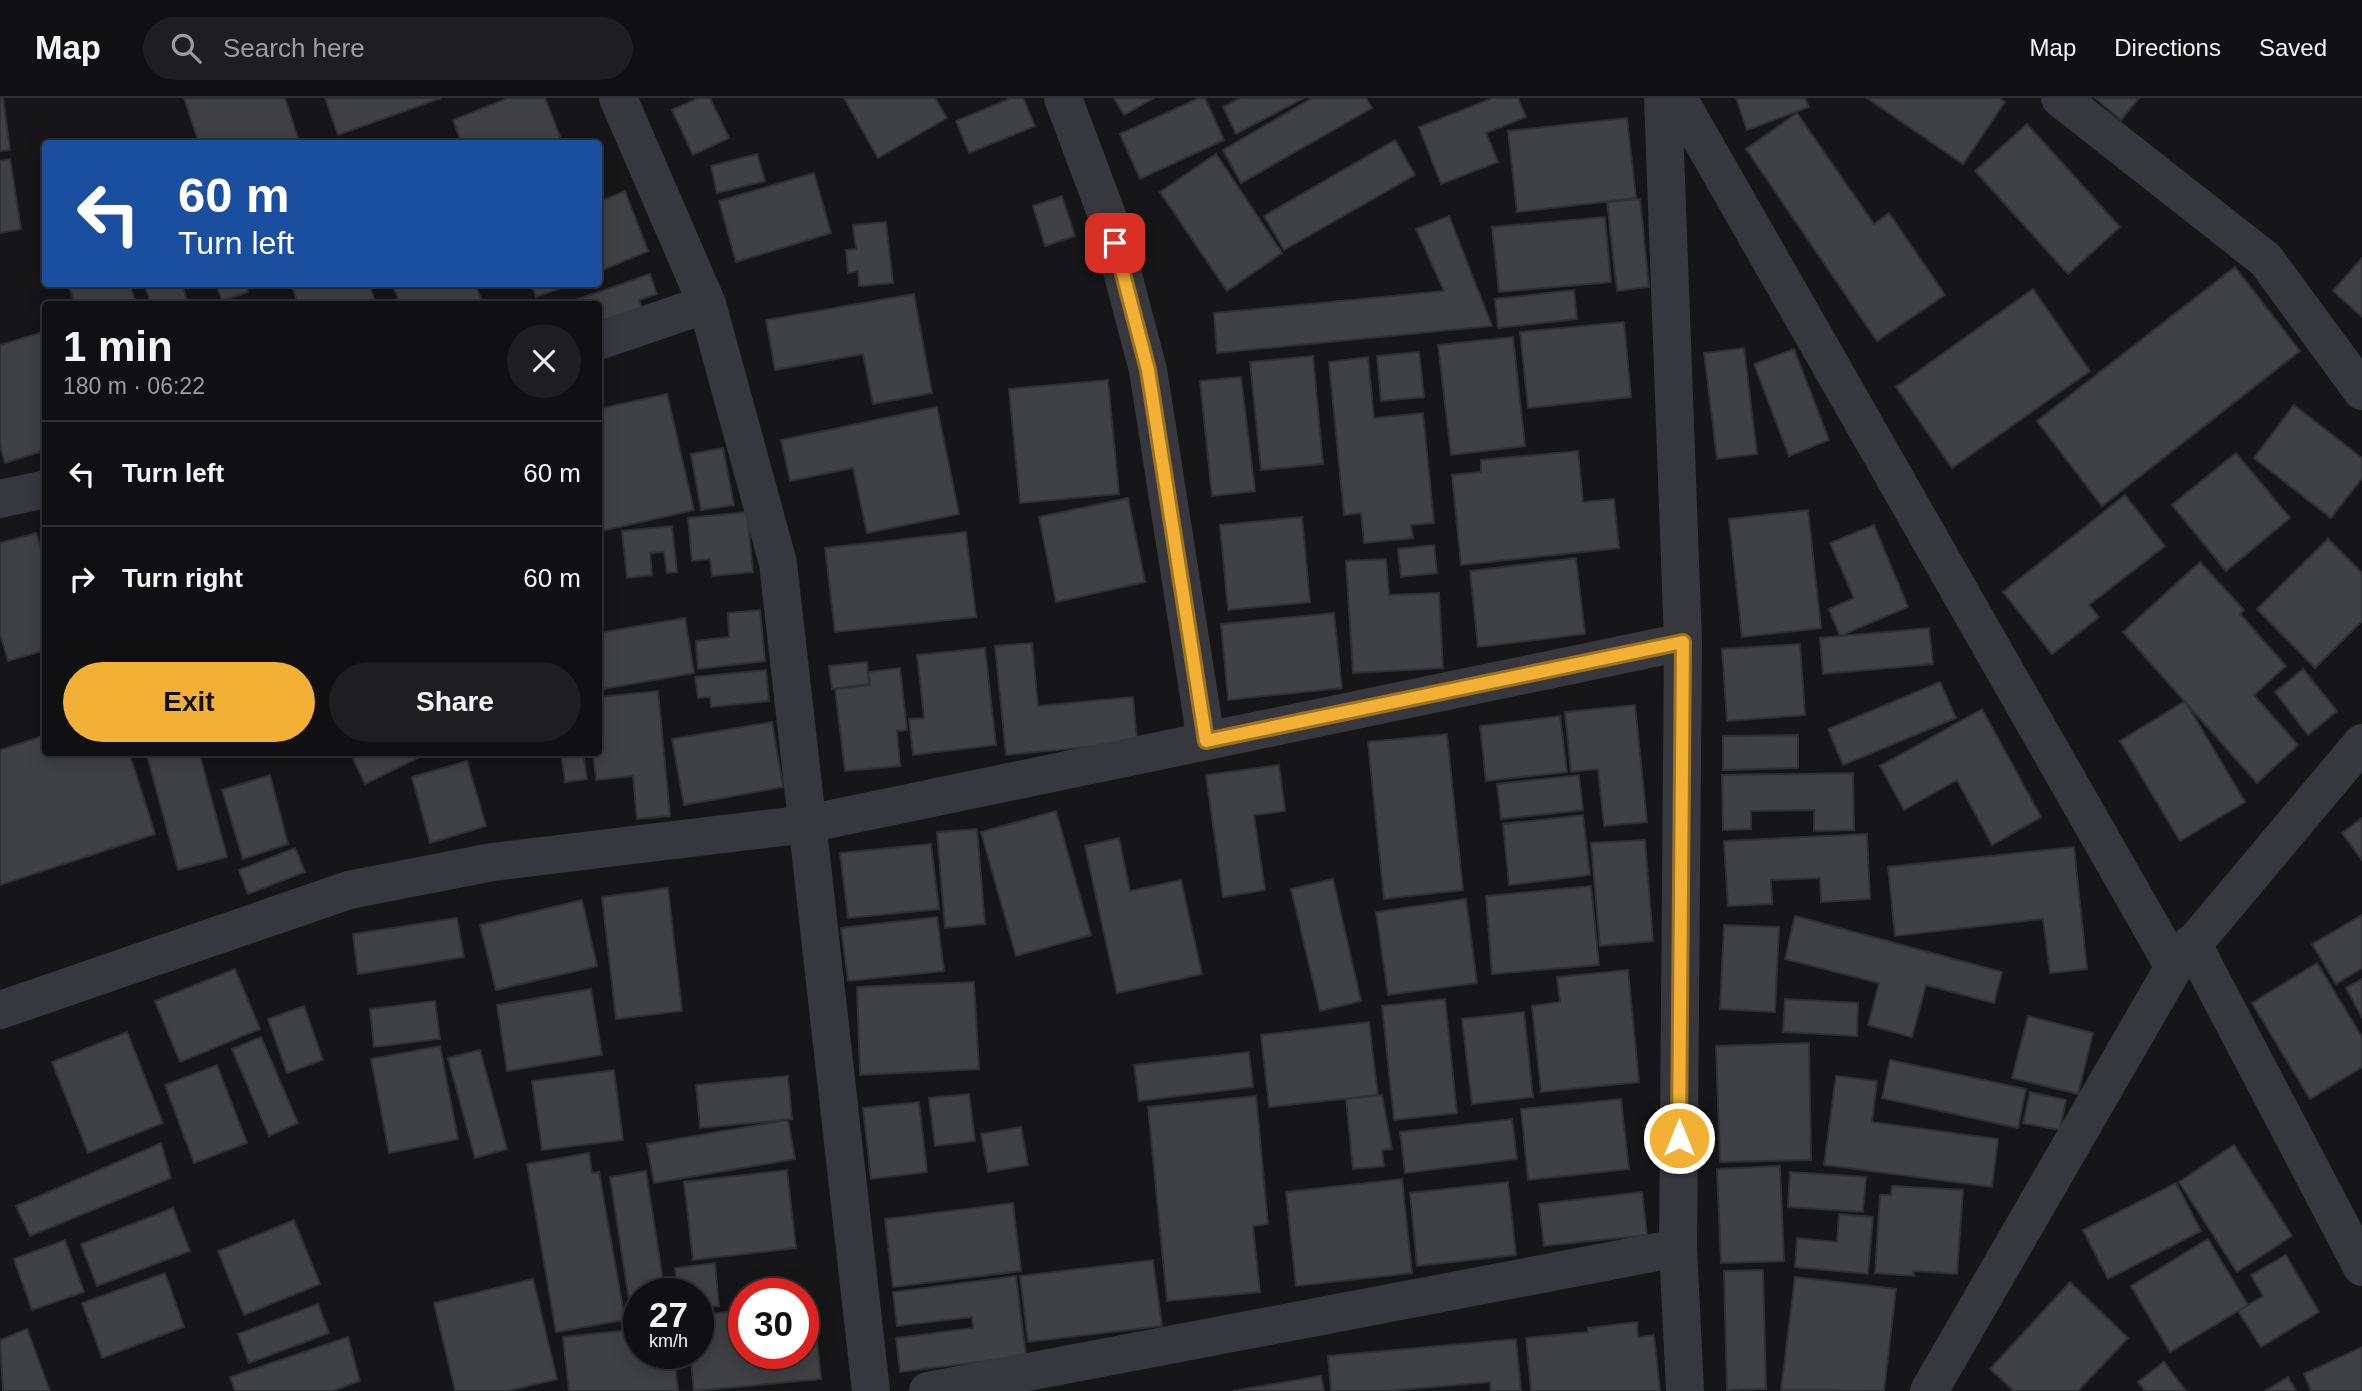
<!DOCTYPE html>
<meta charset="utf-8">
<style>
body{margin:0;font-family:Arial,sans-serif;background:#1e1e20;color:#f1f3f6;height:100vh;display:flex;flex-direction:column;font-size:26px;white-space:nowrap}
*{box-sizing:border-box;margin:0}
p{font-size:23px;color:#9c9d9f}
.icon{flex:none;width:38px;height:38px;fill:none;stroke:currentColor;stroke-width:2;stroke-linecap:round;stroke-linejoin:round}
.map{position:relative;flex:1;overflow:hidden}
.side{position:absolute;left:42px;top:203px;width:560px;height:455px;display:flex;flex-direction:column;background:#101012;border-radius:7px;box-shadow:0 4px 18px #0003,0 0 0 2px #303032}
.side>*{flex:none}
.banner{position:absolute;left:42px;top:42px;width:560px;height:147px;border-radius:7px;box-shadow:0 4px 18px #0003,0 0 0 2px #303032;background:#1a4fa0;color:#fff;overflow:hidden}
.speed{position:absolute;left:623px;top:1180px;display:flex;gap:14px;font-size:35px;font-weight:700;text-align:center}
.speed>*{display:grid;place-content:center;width:91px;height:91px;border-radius:50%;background:#101012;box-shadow:0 4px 18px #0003,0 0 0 2px #303032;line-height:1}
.speed small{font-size:18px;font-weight:400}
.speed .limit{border:10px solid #d22;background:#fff;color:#111}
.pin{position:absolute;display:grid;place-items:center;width:60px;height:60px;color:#fff;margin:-30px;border-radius:14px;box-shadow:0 4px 10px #0006}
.me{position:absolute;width:77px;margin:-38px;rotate:0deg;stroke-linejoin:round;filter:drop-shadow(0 0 5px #0008)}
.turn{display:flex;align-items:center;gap:24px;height:147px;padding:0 21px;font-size:32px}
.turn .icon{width:91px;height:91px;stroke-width:2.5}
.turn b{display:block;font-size:49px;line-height:60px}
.round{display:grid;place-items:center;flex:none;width:74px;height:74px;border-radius:37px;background:#1e1e20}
.headline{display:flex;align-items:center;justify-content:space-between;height:119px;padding:0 21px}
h1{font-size:42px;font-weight:700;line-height:52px}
.cta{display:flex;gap:14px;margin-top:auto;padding:14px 21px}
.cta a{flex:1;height:80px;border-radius:42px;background:#f2b134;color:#111;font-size:28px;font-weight:700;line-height:80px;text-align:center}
.cta a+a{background:#1e1e20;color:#f1f3f6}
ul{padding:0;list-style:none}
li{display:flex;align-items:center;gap:21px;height:105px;padding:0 21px;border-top:2px solid #303032}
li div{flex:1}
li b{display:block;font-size:26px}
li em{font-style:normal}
header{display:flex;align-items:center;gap:42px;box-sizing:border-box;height:98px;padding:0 35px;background:#101012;border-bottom:2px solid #303032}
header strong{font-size:33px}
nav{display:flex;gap:38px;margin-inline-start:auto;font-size:24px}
.search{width:490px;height:63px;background:#1e1e20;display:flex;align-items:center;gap:18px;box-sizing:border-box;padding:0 24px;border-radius:38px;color:#9c9d9f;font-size:26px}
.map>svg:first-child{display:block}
.building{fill:#404145;stroke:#303034;stroke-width:2}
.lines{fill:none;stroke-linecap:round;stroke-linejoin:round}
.minor{stroke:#37383d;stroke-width:38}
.route-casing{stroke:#9d7322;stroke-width:18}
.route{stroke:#f2b134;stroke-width:12}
</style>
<header>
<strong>Map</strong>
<div class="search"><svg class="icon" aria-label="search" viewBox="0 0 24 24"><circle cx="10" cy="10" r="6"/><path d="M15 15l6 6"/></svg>Search here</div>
<nav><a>Map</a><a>Directions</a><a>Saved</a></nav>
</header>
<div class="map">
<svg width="2362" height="1293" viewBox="0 0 2362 1293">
<rect width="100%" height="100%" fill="#161618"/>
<path class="building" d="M 0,0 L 3,0 L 10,52 L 0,53 Z
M 184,0 L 285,0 L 300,46 L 199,46 Z
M 325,0 L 441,0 L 338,37 Z
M 508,0 L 545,0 L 563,46 L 462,46 L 453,22 Z
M 698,0 L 710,0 L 729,40 L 693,57 L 672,12 Z
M 844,0 L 935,0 L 947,20 L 878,60 Z
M 1011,0 L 1023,0 L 1035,28 L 969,55 L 956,23 Z
M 1114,0 L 1154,0 L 1124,17 Z
M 1199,0 L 1205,0 L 1224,42 L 1140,81 L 1120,36 Z
M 1240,0 L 1304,0 L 1236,36 L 1223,9 Z
M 1312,0 L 1366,0 L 1372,10 L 1241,85 L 1223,52 Z
M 1493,0 L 1518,0 L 1526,19 L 1486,35 L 1498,64 L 1441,86 L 1419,29 Z
M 1736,0 L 1805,0 L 1809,9 L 1747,32 Z
M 1867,0 L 1999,0 L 2005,4 L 1963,66 Z
M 2095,0 L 2139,0 L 2121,22 Z
M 1797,15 L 1874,126 L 1889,115 L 1945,197 L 1877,243 L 1746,51 Z
M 1627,20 L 1636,100 L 1517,114 L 1508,33 Z
M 2027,26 L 2120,129 L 2068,176 L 1975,73 Z
M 1395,42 L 1415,77 L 1284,152 L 1264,118 Z
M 757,56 L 765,83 L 717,95 L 711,68 Z
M 1216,56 L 1282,155 L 1227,193 L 1160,94 Z
M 10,61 L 21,131 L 0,135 L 0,63 Z
M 814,75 L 831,135 L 736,164 L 719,103 Z
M 625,93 L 648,153 L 598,174 L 598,104 Z
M 1062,98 L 1075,138 L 1045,148 L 1033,108 Z
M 1640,101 L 1649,189 L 1617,193 L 1607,104 Z
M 1449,118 L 1492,228 L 1217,255 L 1214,215 L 1444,193 L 1416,131 Z
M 1605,119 L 1611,184 L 1499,194 L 1492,129 Z
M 886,124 L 893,185 L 859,188 L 858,173 L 848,175 L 846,152 L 856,151 L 853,127 Z
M 2362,160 L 2362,219 L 2333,193 Z
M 2235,169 L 2300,253 L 2102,408 L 2037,323 Z
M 650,176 L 657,196 L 639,202 L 643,213 L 598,229 L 598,206 L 564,206 Z
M 68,186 L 130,186 L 136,206 L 75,206 Z
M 144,186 L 182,186 L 188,206 L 151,206 Z
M 216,186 L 246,186 L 248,194 L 222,203 Z
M 291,186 L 369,186 L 376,206 L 298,206 Z
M 392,186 L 475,186 L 483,206 L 400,206 Z
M 531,186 L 572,186 L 536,199 Z
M 2033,191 L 2090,273 L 1952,370 L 1896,289 Z
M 1574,192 L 1577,221 L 1498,230 L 1495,201 Z
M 914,196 L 932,295 L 873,306 L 863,256 L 775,272 L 766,222 Z
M 1624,224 L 1631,299 L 1528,310 L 1520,234 Z
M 46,233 L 46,352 L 5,365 L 0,347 L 0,247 Z
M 1513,239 L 1525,348 L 1451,357 L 1438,247 Z
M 1744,250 L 1757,356 L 1717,361 L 1704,255 Z
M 1794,251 L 1829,342 L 1789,358 L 1754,266 Z
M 1419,254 L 1424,299 L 1381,303 L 1377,258 Z
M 1313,258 L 1323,366 L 1261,372 L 1250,264 Z
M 1368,259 L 1374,320 L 1423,315 L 1434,425 L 1411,427 L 1413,440 L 1364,445 L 1361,415 L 1344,417 L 1329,264 Z
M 1241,279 L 1255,393 L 1212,398 L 1200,283 Z
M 1108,282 L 1119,396 L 1020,405 L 1009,291 Z
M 667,296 L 694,412 L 598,434 L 598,311 Z
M 2294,307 L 2362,360 L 2362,380 L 2331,420 L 2254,360 Z
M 937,309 L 959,416 L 867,435 L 853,370 L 790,383 L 781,342 Z
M 723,350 L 734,407 L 701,412 L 691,356 Z
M 1578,353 L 1583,404 L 1614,401 L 1619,450 L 1461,467 L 1452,377 L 1481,374 L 1481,362 Z
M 2236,355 L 2290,420 L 2226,473 L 2172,407 Z
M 2125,397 L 2165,448 L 2089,507 L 2099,519 L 2052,556 L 2003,494 Z
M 1128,400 L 1145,484 L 1056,504 L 1039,419 Z
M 1808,412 L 1821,530 L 1742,539 L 1729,421 Z
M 747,414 L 753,474 L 712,478 L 710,461 L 692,463 L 688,420 Z
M 1302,419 L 1310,504 L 1228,512 L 1220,427 Z
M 1874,427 L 1908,509 L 1840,538 L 1829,511 L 1854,500 L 1830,445 Z
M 672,428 L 677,474 L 667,475 L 664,454 L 650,455 L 652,477 L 627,480 L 622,433 Z
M 966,434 L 976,519 L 835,534 L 825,450 Z
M 36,435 L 46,467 L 46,552 L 8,563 L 0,536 L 0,445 Z
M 2328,441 L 2362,475 L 2362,523 L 2315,570 L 2257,511 Z
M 1434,447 L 1437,475 L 1401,479 L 1398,451 Z
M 1576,460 L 1585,536 L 1478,549 L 1470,473 Z
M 1386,461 L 1389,497 L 1439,495 L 1443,570 L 1353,575 L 1346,463 Z
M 2200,464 L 2244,512 L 2240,516 L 2286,568 L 2254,597 L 2298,647 L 2257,685 L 2123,534 Z
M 760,512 L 765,563 L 698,571 L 696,543 L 729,539 L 728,515 Z
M 1334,515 L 1342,590 L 1228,602 L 1221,526 Z
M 685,520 L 694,575 L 598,592 L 598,535 Z
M 1929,530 L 1933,566 L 1823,576 L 1820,540 Z
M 1032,545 L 1038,608 L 1133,599 L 1137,644 L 1006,657 L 995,548 Z
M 1800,546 L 1805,617 L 1727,623 L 1722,551 Z
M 985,550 L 996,647 L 913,657 L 909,621 L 924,620 L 917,557 Z
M 867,564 L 869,586 L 832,591 L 829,568 Z
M 900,570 L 907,632 L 897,633 L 900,668 L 845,673 L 835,591 L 870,587 L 868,574 Z
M 2303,571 L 2337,613 L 2308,637 L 2275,594 Z
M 766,572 L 769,603 L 711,609 L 710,599 L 698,600 L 695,579 Z
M 1940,584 L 1956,620 L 1843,667 L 1828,631 Z
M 658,593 L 670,718 L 637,721 L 633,678 L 596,682 L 593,654 L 598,654 L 598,599 Z
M 2185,603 L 2245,704 L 2180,743 L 2120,643 Z
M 1635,607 L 1647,724 L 1604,728 L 1598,671 L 1571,674 L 1565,614 Z
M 1982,611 L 2041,719 L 1992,747 L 1957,682 L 1904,712 L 1880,668 Z
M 1560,618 L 1567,674 L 1486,683 L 1480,628 Z
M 772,624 L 783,689 L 684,707 L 672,641 Z
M 1447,636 L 1463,792 L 1384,801 L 1368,644 Z
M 46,637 L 46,654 L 129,654 L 155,736 L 0,787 L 0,652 Z
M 1798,637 L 1798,670 L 1723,672 L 1723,638 Z
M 146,654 L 199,654 L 227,759 L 178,772 Z
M 350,654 L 430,654 L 365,686 Z
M 561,654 L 583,654 L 587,681 L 565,684 Z
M 467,663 L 486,728 L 430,745 L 412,679 Z
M 1279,667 L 1285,713 L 1254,717 L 1265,792 L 1223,799 L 1206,677 Z
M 1853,675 L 1854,732 L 1814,733 L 1814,712 L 1751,713 L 1751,731 L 1723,732 L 1722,677 Z
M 270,677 L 288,746 L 243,761 L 222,692 Z
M 1579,677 L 1583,712 L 1501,721 L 1497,686 Z
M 1056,713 L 1091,837 L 1016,858 L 981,734 Z
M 1583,717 L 1590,777 L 1509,787 L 1503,726 Z
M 2362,720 L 2362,762 L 2342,735 Z
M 977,731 L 985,826 L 945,830 L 937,734 Z
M 1867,736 L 1870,801 L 1821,804 L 1820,780 L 1771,782 L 1772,806 L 1728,808 L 1724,743 Z
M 1119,740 L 1130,793 L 1181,782 L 1202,876 L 1117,895 L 1085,748 Z
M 1645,742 L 1653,843 L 1600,848 L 1591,745 Z
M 931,746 L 939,811 L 848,820 L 840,755 Z
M 2074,749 L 2087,871 L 2050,875 L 2043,821 L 1895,838 L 1888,769 Z
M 295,750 L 305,774 L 248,796 L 239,772 Z
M 1333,781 L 1361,903 L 1320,913 L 1291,791 Z
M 1591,788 L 1599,867 L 1492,876 L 1486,798 Z
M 668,790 L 682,913 L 616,921 L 602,799 Z
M 1466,801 L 1477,885 L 1388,897 L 1376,814 Z
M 582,802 L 597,868 L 496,892 L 480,827 Z
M 2362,817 L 2362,870 L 2336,886 L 2312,846 Z
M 1795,818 L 2002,874 L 1994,905 L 1926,887 L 1912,939 L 1868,927 L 1879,885 L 1785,861 Z
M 937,819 L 944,873 L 848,883 L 841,830 Z
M 457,820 L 464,859 L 358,876 L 353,836 Z
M 1724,827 L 1779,829 L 1775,914 L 1720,911 Z
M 2317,865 L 2362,939 L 2362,969 L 2310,1001 L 2252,905 Z
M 235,871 L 260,931 L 180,964 L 155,903 Z
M 1628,872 L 1639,984 L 1541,994 L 1532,908 L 1560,904 L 1557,879 Z
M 2362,881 L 2362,920 L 2346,890 Z
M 974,884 L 979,971 L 860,977 L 857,889 Z
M 591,891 L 602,957 L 507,973 L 497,907 Z
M 1445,901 L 1457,1015 L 1394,1022 L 1382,908 Z
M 1785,901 L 1858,905 L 1857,938 L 1783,934 Z
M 435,903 L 440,941 L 374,949 L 370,911 Z
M 304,908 L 323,962 L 287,975 L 268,921 Z
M 1524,914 L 1533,999 L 1472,1006 L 1462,921 Z
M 2028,918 L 2093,935 L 2078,996 L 2012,980 Z
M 1369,924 L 1378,997 L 1269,1009 L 1261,937 Z
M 127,934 L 163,1025 L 88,1055 L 52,964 Z
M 261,939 L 298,1025 L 269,1038 L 232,951 Z
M 1809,945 L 1811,1062 L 1720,1064 L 1716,948 Z
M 440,948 L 458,1041 L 389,1055 L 371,961 Z
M 480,952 L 507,1051 L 475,1060 L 448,960 Z
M 1249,954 L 1253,989 L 1139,1003 L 1134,967 Z
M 1890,962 L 2026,991 L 2018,1030 L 1882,1000 Z
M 217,967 L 247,1045 L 194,1065 L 165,987 Z
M 614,972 L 623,1042 L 542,1052 L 532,983 Z
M 788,978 L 792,1021 L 700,1030 L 696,987 Z
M 1836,978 L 1877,983 L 1872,1024 L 1998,1041 L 1992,1089 L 1824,1067 Z
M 2030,994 L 2066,1002 L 2060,1032 L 2023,1025 Z
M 969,996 L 975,1043 L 935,1048 L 929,1000 Z
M 1382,997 L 1392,1051 L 1382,1052 L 1384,1068 L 1353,1071 L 1346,1001 Z
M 1256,998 L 1268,1126 L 1253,1128 L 1260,1194 L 1167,1203 L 1148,1009 Z
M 1621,1001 L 1629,1071 L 1528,1082 L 1521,1011 Z
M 919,1004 L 927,1074 L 871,1081 L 863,1010 Z
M 1512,1021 L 1517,1061 L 1405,1075 L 1400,1034 Z
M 788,1022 L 795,1061 L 654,1085 L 647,1046 Z
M 1021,1029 L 1028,1067 L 988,1074 L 981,1036 Z
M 161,1045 L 171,1080 L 30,1138 L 16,1108 Z
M 2234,1047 L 2292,1138 L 2237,1174 L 2179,1084 Z
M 589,1055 L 592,1075 L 599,1074 L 625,1222 L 556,1234 L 527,1066 Z
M 1780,1068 L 1784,1163 L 1721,1165 L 1717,1071 Z
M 787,1072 L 796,1150 L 693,1162 L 684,1084 Z
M 646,1073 L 665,1195 L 639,1195 L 639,1221 L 632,1222 L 610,1079 Z
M 1790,1074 L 1866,1079 L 1863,1114 L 1788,1109 Z
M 1402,1081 L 1412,1175 L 1296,1188 L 1286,1094 Z
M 1508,1084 L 1516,1157 L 1417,1168 L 1410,1095 Z
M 2176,1085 L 2201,1133 L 2108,1181 L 2083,1132 Z
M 1892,1088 L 1963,1092 L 1957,1176 L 1913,1173 L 1914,1178 L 1875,1175 L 1880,1097 L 1891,1097 Z
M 1642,1094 L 1647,1137 L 1544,1148 L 1539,1106 Z
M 1013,1105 L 1021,1173 L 893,1189 L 885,1121 Z
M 173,1110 L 190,1153 L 97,1188 L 81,1146 Z
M 1839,1116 L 1873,1119 L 1868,1176 L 1795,1169 L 1797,1140 L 1837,1144 Z
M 294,1122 L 320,1186 L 244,1217 L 218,1153 Z
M 2208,1141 L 2248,1207 L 2170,1254 L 2131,1188 Z
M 65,1142 L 84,1194 L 32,1212 L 14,1161 Z
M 2286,1157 L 2319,1214 L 2261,1249 L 2238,1213 L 2263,1198 L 2251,1177 Z
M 1153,1162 L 1162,1228 L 1028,1244 L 1020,1178 Z
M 715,1165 L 719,1208 L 698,1210 L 698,1195 L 678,1195 L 675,1170 Z
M 1763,1172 L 1766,1291 L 1727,1292 L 1724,1173 Z
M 165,1175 L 184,1229 L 102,1260 L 82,1205 Z
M 1016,1178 L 1026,1258 L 900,1274 L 896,1240 L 973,1230 L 972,1219 L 897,1228 L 893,1194 Z
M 1795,1179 L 1896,1191 L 1884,1293 L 1781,1292 Z
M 533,1181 L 557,1281 L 508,1293 L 455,1293 L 434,1205 Z
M 2070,1184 L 2128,1240 L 2078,1293 L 2014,1293 L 1990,1271 Z
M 813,1204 L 821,1281 L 694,1293 L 690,1255 L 698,1255 L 698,1217 L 744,1212 L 744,1255 L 803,1255 L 803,1205 Z
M 318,1206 L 329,1235 L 249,1265 L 238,1236 Z
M 1637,1224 L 1638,1239 L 1654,1237 L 1660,1293 L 1531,1293 L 1526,1240 L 1588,1234 L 1588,1230 Z
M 27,1231 L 50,1293 L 3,1293 L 0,1242 Z
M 639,1231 L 639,1255 L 674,1255 L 678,1293 L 569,1293 L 563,1239 Z
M 348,1239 L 360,1283 L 333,1293 L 235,1293 L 230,1279 Z
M 1516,1241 L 1521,1293 L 1491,1293 L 1490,1284 L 1388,1293 L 1331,1293 L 1328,1258 Z
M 2362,1249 L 2362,1293 L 2311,1293 L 2304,1276 Z
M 2164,1264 L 2186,1293 L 2145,1293 L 2138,1284 Z
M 1321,1278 L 1324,1293 L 1233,1293 Z
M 2288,1279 L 2296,1293 L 2265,1293 Z"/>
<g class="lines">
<path class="minor" d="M 618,0 L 707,206 L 778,465 L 871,1293
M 1063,0 L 1108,120 L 1148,272 L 1206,643
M 1663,0 L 1683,544 L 1678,1150 L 1685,1293
M 1678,0 L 2174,869
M 2060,0 L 2266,162 L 2362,293
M 598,243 L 707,206
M 0,401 L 46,391
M 2192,845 L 2362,1169
M 0,912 L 349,792 L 492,764 L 807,726 L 1683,544
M 928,1293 L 1678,1150
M 1929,1293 L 2174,869 L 2362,645"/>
</g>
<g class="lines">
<defs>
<path id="route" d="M 1115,145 L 1148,272 L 1206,643 L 1683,544 L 1679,1040"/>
</defs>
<use href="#route" class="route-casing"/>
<use href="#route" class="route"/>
</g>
</svg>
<div class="speed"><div>27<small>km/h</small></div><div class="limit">30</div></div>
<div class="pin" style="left:1115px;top:145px;background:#d93025"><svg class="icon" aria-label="arrive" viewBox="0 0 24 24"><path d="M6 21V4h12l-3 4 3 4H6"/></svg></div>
<svg class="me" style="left:1679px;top:1040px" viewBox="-20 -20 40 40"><circle r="17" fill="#f2b134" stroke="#fff" stroke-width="3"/><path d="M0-11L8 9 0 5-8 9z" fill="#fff"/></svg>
<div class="banner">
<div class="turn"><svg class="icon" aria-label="left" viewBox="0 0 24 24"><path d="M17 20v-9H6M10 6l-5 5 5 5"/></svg><div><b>60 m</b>Turn left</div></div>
</div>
<section class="side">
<div class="headline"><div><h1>1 min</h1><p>180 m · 06:22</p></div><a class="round"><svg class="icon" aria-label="close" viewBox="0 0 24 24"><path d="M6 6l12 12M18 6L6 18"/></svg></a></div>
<ul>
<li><svg class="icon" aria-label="left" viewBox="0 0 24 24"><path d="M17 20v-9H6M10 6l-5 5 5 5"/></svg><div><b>Turn left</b></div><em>60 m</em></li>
<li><svg class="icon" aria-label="right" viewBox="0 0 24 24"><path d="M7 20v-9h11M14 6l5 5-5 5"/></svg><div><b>Turn right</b></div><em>60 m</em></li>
</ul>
<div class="cta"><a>Exit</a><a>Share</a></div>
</section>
</div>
